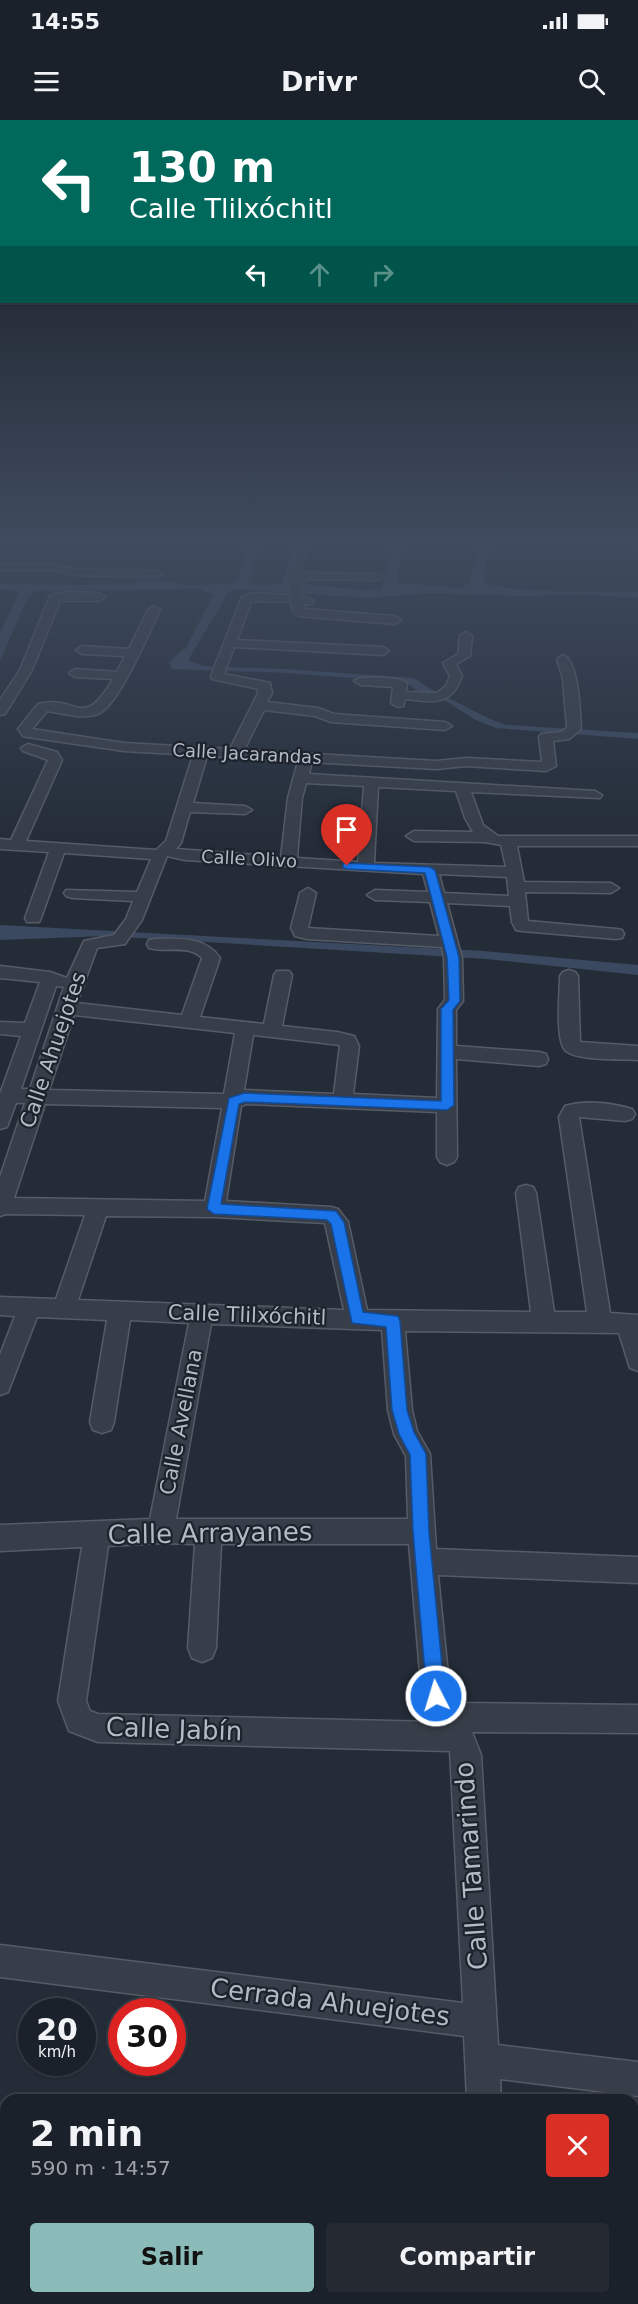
<!DOCTYPE html>
<html lang="es">
<meta charset="utf-8">
<style>
body{margin:0;font-family:"DejaVu Sans",sans-serif;background:#242932;color:#f1f3f6;height:100vh;display:flex;flex-direction:column;font-size:22px;white-space:nowrap}
*{box-sizing:border-box;margin:0}
p{font-size:20px;color:#a0a3a8}
.icon{flex:none;width:33px;height:33px;fill:none;stroke:currentColor;stroke-width:2;stroke-linecap:round;stroke-linejoin:round}
.map{position:relative;flex:1;overflow:hidden}
.details{position:absolute;left:0px;top:1974px;width:639px;height:210px;display:flex;flex-direction:column;background:#1b212a;border-radius:18px 18px 0 0;box-shadow:0 2px 4px #0004,0 0 0 2px #393e47}
.details>*{flex:none}
.guide{position:absolute;left:0px;top:0px;width:639px;height:183px;box-shadow:0 2px 4px #0004,0 0 0 2px #393e47;background:#00695c;color:#fff;overflow:hidden}
.speed{position:absolute;left:18px;top:1878px;display:flex;gap:12px;font-size:30px;font-weight:700;text-align:center}
.speed>*{display:grid;place-content:center;width:78px;height:78px;border-radius:50%;background:#1b212a;box-shadow:0 2px 4px #0004,0 0 0 2px #393e47;line-height:1}
.speed small{font-size:15px;font-weight:400}
.speed .limit{border:9px solid #d22;background:#fff;color:#111}
.pin{position:absolute;display:grid;place-items:center;width:51px;height:51px;color:#fff;margin:-62px -26px;border-radius:50% 50% 50% 0;rotate:-45deg;box-shadow:0 0 6px #0007}
.pin .icon{rotate:45deg}
.me{position:absolute;width:66px;margin:-33px;rotate:355deg;stroke-linejoin:round;filter:drop-shadow(0 0 4px #0008)}
.turn{display:flex;align-items:center;gap:21px;height:126px;padding:0 30px;font-size:27px}
.turn .icon{width:78px;height:78px;stroke-width:2.5}
.turn b{display:block;font-size:42px;line-height:51px}
.lanes{display:flex;align-items:center;height:57px;padding:0 30px;background:#0003;justify-content:center;gap:30px;direction:ltr}
.lanes .off{opacity:.35}
.round{display:grid;place-items:center;flex:none;width:63px;height:63px;border-radius:6px;background:#242932}
.summary{display:flex;align-items:center;justify-content:space-between;height:102px;padding:0 30px}
h1{font-size:36px;font-weight:700;line-height:45px}
.cta{display:flex;gap:12px;margin-top:auto;padding:12px 30px}
.cta a{flex:1;height:69px;border-radius:6px;background:#8bbbb9;color:#111;font-size:24px;font-weight:700;line-height:69px;text-align:center}
.cta a+a{background:#242932;color:#f1f3f6}
.status{display:flex;justify-content:space-between;align-items:center;height:42px;padding:0 30px;background:#1b212a;direction:ltr}
.status svg{height:16px;fill:currentColor}
header{display:flex;justify-content:space-between;align-items:center;height:78px;padding:0 30px;background:#1b212a;font-size:27px;font-weight:700}
.map>svg:first-child{display:block}
.water{fill:#3b4960}
.lines{fill:none;stroke-linecap:round;stroke-linejoin:round}
.street-casing{stroke:#565c67;stroke-width:3}
.street{fill:#383e49;fill-rule:evenodd}
.route{fill:#1a73e8;stroke:#114b97;stroke-width:1.5}
.labels{text-anchor:middle;stroke-width:4.5;stroke-linejoin:round;paint-order:stroke}
.far-street-label{font-size:18px;fill:#b3b9c5;stroke:#1d232d}
.street-label{font-size:21px;fill:#b3b9c5;stroke:#1d232d}
.near-street-label{font-size:26px;fill:#b3b9c5;stroke:#1d232d}
</style>
<div class="status"><b>14:55</b><svg viewBox="0 0 49 12"><path d="M0 12V9h3v3zM5 12V6h3v6zM10 12V3h3v9zM15 12V0h3v12zM26 1h20v11H26zM47 4h2v5h-2z"/></svg></div>
<header><svg class="icon" aria-label="menu" viewBox="0 0 24 24"><path d="M4 6h16M4 12h16M4 18h16"/></svg>Drivr<svg class="icon" aria-label="search" viewBox="0 0 24 24"><circle cx="10" cy="10" r="6"/><path d="M15 15l6 6"/></svg></header>
<div class="map">
<svg width="638" height="2184" viewBox="0 0 638 2184">
<rect width="100%" height="100%" fill="#242c38"/>
<path class="water" d="M 250,422 L 263,422 L 248,461 L 249,463 L 266,466 L 281,463 L 296,422 L 308,422 L 296,457 L 300,464 L 362,470 L 381,469 L 386,459 L 393,422 L 405,422 L 397,455 L 398,463 L 461,468 L 469,464 L 482,422 L 490,422 L 483,460 C 492,475 614,471 638,472 L 638,478 L 579,474 L 523,476 L 428,473 L 369,478 L 233,469 L 228,473 L 190,537 L 189,541 L 204,546 L 286,549 L 414,558 L 427,567 L 488,598 L 506,605 L 638,613 L 638,619 L 496,608 L 476,600 L 441,578 L 416,570 L 409,564 L 402,562 L 288,553 L 172,549 L 169,542 L 187,526 L 213,475 L 199,469 L 34,471 L 27,478 L 0,541 L 0,513 L 19,473 L 15,470 L 0,469 L 0,464 L 86,465 L 163,461 L 190,465 L 231,464 L 238,459 Z
M 0,805 L 483,831 L 638,845 L 638,855 L 486,839 L 106,816 L 0,820 Z"/>
<g class="lines">
<defs>
<path id="street" d="M 300,422 L 310,422 L 300,455 L 307,453 L 378,454 L 384,457 L 378,460 L 309,459 L 300,464 L 302,476 L 314,481 L 312,484 L 303,484 L 304,489 L 395,496 L 401,500 L 395,504 L 299,496 L 293,492 L 291,482 L 255,481 L 251,482 L 237,520 L 383,527 L 389,531 L 383,535 L 234,527 L 224,554 L 270,563 L 272,573 L 267,582 L 318,588 L 334,594 L 445,602 L 452,606 L 445,610 L 331,602 L 315,596 L 264,590 L 244,630 L 436,641 L 466,638 L 542,642 L 539,617 L 541,614 L 561,612 L 567,608 L 563,559 L 557,539 L 563,535 C 579,540 580,593 581,609 L 569,619 L 553,621 L 556,646 L 546,651 L 466,646 L 436,649 L 309,642 L 311,645 L 309,654 L 595,671 L 602,675 L 600,678 L 471,672 L 483,705 L 498,716 L 638,716 L 638,726 L 517,726 L 524,762 L 611,763 L 619,768 L 611,773 L 525,772 L 528,801 L 616,809 L 622,810 L 624,814 L 622,818 L 616,819 L 522,811 L 516,810 L 512,802 L 510,786 L 447,783 L 462,838 L 463,881 L 456,890 L 456,926 L 539,932 L 546,934 L 548,939 L 546,944 L 539,946 L 456,939 L 457,1037 L 454,1042 L 447,1045 L 440,1042 L 437,1037 L 437,992 L 246,984 L 241,986 L 226,1081 L 331,1087 L 338,1089 L 348,1102 L 367,1190 L 531,1192 L 516,1073 L 519,1067 L 526,1065 L 533,1067 L 536,1073 L 554,1192 L 587,1192 L 559,997 L 565,986 C 586,980 611,983 632,989 L 635,994 L 632,999 L 625,1001 L 579,997 L 610,1193 L 638,1195 L 638,1251 L 630,1248 L 619,1213 L 405,1211 L 412,1290 L 417,1311 L 430,1334 L 436,1429 L 638,1437 L 638,1463 L 438,1455 L 450,1574 L 455,1583 L 638,1585 L 638,1613 L 472,1612 L 481,1635 L 498,1925 L 638,1942 L 638,1976 L 500,1959 L 501,1980 L 467,1980 L 464,1916 L 0,1857 L 0,1825 L 463,1883 L 450,1631 L 98,1622 L 69,1611 L 58,1581 L 82,1427 L 0,1431 L 0,1405 L 150,1399 L 189,1203 L 130,1200 L 114,1302 L 111,1310 L 102,1313 L 93,1310 L 90,1302 L 107,1200 L 37,1197 L 8,1272 L 0,1275 L 0,1235 L 15,1196 L 0,1195 L 0,1177 L 56,1179 L 85,1095 L 6,1094 L 0,1096 L 0,1057 L 25,983 L 16,983 L 7,1007 L 0,1009 L 0,974 L 21,916 L 0,914 L 0,902 L 25,903 L 40,862 L 0,858 L 0,846 L 50,852 L 67,858 L 84,821 L 114,815 L 126,799 L 133,781 L 72,778 L 66,776 L 64,773 L 66,770 L 137,772 L 151,739 L 64,733 L 41,798 L 39,802 L 27,802 L 25,798 L 49,732 L 0,729 L 0,719 L 11,720 L 48,640 L 23,631 L 21,628 L 28,624 L 57,632 L 62,640 L 26,721 L 156,730 L 166,721 L 193,635 L 124,631 L 28,617 L 23,616 L 18,609 L 38,584 C 78,574 82,612 113,559 L 75,557 L 69,553 L 75,549 L 117,552 L 125,536 L 82,534 L 76,530 L 82,526 L 129,529 L 148,490 L 154,486 L 160,490 C 150,511 118,587 98,594 C 82,600 63,593 47,591 L 32,609 L 124,623 L 230,629 L 258,573 L 258,569 L 212,559 L 211,556 L 242,477 L 253,473 L 290,475 L 287,458 ZM 207,636 L 301,641 L 297,645 L 288,678 L 281,737 L 176,729 L 181,723 L 190,692 L 245,694 L 252,690 L 245,686 L 193,683 ZM 306,663 L 364,666 L 358,742 L 297,738 L 302,678 ZM 378,667 L 456,671 L 465,698 L 473,712 L 414,711 L 406,716 L 414,721 L 485,722 L 501,725 L 506,747 L 374,743 ZM 167,736 L 185,740 L 423,754 L 428,772 L 375,770 L 367,775 L 375,780 L 430,782 L 439,816 L 308,808 L 316,773 L 308,768 L 300,773 L 291,808 L 295,816 L 307,819 L 442,827 L 444,838 L 445,880 L 438,889 L 437,978 L 353,974 L 359,926 L 354,916 L 337,912 L 282,906 L 292,855 L 289,851 L 277,851 L 274,855 L 264,904 L 200,897 L 220,838 C 205,816 179,819 155,819 L 149,820 L 147,824 L 149,828 C 167,833 188,824 202,838 L 182,895 L 77,883 L 97,828 L 125,824 L 142,800 ZM 439,754 L 507,757 L 509,776 L 444,773 ZM 56,866 L 64,867 L 30,969 L 21,969 ZM 74,895 L 235,913 L 224,974 L 49,970 ZM 253,915 L 340,925 L 334,974 L 244,970 ZM 45,984 L 222,988 L 205,1081 L 14,1078 ZM 106,1096 L 214,1097 L 325,1103 L 344,1190 L 78,1180 ZM 211,1204 L 382,1210 L 388,1290 L 394,1314 L 406,1336 L 408,1399 L 176,1399 ZM 161,1423 L 195,1424 L 188,1528 L 192,1538 L 202,1542 L 212,1538 L 216,1528 L 221,1424 L 409,1424 L 422,1576 L 434,1602 L 98,1594 L 90,1591 L 86,1581 L 108,1426 Z
M 0,444 L 53,444 L 71,449 L 157,451 L 163,454 L 157,457 L 71,455 L 53,450 L 0,450 Z
M 66,472 L 99,473 L 105,477 L 99,481 L 60,481 L 32,550 L 5,594 L 0,595 L 0,580 L 20,550 L 49,478 L 51,475 Z
M 466,512 L 472,516 L 470,536 L 456,544 L 462,556 C 451,587 433,582 405,579 L 403,586 L 398,587 L 391,583 L 393,567 L 361,565 L 354,561 C 361,555 400,557 407,563 L 406,572 L 437,573 L 446,566 L 450,556 L 443,543 L 458,534 L 460,516 Z
M 569,850 L 575,852 L 578,856 L 580,922 L 638,926 L 638,940 C 622,939 575,941 565,930 C 555,918 560,872 560,856 L 563,852 Z
M 0,2157 L 6,2157 L 6,2178 L 234,2178 L 237,2184 L 24,2184 L 23,2181 L 21,2184 L 0,2184 Z
M 470,2178 L 508,2178 L 508,2184 L 470,2184 Z"/>
</defs>
<use href="#street" class="street-casing"/>
<use href="#street" class="street"/>
</g>
<linearGradient id="sky" x2="0" y2="1"><stop stop-color="#14181f"/><stop offset="0.58" stop-color="#3f4b5e"/><stop offset="1" stop-color="#3f4b5e" stop-opacity="0"/></linearGradient>
<rect width="638" height="727" fill="url(#sky)"/>
<path class="route" d="M 343,743 L 430,747 L 435,750 L 459,837 L 460,881 L 453,890 L 454,985 L 447,990 L 245,982 L 239,984 L 221,1084 L 336,1091 L 344,1102 L 363,1192 L 398,1196 L 400,1201 L 407,1290 L 414,1312 L 426,1334 L 429,1412 L 445,1576 L 442,1582 L 436,1585 L 429,1582 L 427,1576 L 413,1412 L 410,1335 L 399,1314 L 392,1290 L 386,1207 L 352,1203 L 331,1104 L 327,1100 L 214,1094 L 207,1089 L 229,978 L 244,973 L 441,981 L 441,889 L 449,880 L 447,837 L 425,753 L 347,749 L 343,748 Z"/>
<g class="labels">
<g class="far-street-label">
<text transform="translate(247 634) rotate(3)" y="6">Calle Jacarandas</text>
<text transform="translate(249 739) rotate(3)" y="6">Calle Olivo</text>
</g>
<g class="street-label">
<text transform="translate(53 930) rotate(-71)" y="7">Calle Ahuejotes</text>
<text transform="translate(247 1195) rotate(2)" y="7">Calle Tlilxóchitl</text>
<text transform="translate(181 1302) rotate(-79)" y="7">Calle Avellana</text>
</g>
<g class="near-street-label">
<text transform="translate(210 1413) rotate(-1)" y="9">Calle Arrayanes</text>
<text transform="translate(174 1609) rotate(2)" y="9">Calle Jabín</text>
<text transform="translate(471 1746) rotate(-94)" y="9">Calle Tamarindo</text>
<text transform="translate(330 1882) rotate(7)" y="9">Cerrada Ahuejotes</text>
</g>
</g>
</svg>
<div class="speed"><div>20<small>km/h</small></div><div class="limit">30</div></div>
<div class="pin" style="left:347px;top:746px;background:#d93025"><svg class="icon" aria-label="arrive" viewBox="0 0 24 24"><path d="M6 21V4h12l-3 4 3 4H6"/></svg></div>
<svg class="me" style="left:436px;top:1576px" viewBox="-20 -20 40 40"><circle r="17" fill="#1a73e8" stroke="#fff" stroke-width="3"/><path d="M0-11L8 9 0 5-8 9z" fill="#fff"/></svg>
<div class="guide">
<div class="turn"><svg class="icon" aria-label="left" viewBox="0 0 24 24"><path d="M17 20v-9H6M10 6l-5 5 5 5"/></svg><div><b>130 m</b>Calle Tlilxóchitl</div></div>
<div class="lanes"><svg class="icon" aria-label="left" viewBox="0 0 24 24"><path d="M17 20v-9H6M10 6l-5 5 5 5"/></svg><svg class="icon off" aria-label="ahead" viewBox="0 0 24 24"><path d="M12 20V5M6 11l6-6 6 6"/></svg><svg class="icon off" aria-label="right" viewBox="0 0 24 24"><path d="M7 20v-9h11M14 6l5 5-5 5"/></svg></div>
</div>
<section class="details">
<div class="summary"><div><h1>2 min</h1><p>590 m · 14:57</p></div><a class="round" style="background:#d93025;color:#fff"><svg class="icon" aria-label="close" viewBox="0 0 24 24"><path d="M6 6l12 12M18 6L6 18"/></svg></a></div>
<div class="cta"><a>Salir</a><a>Compartir</a></div>
</section>
</div>
